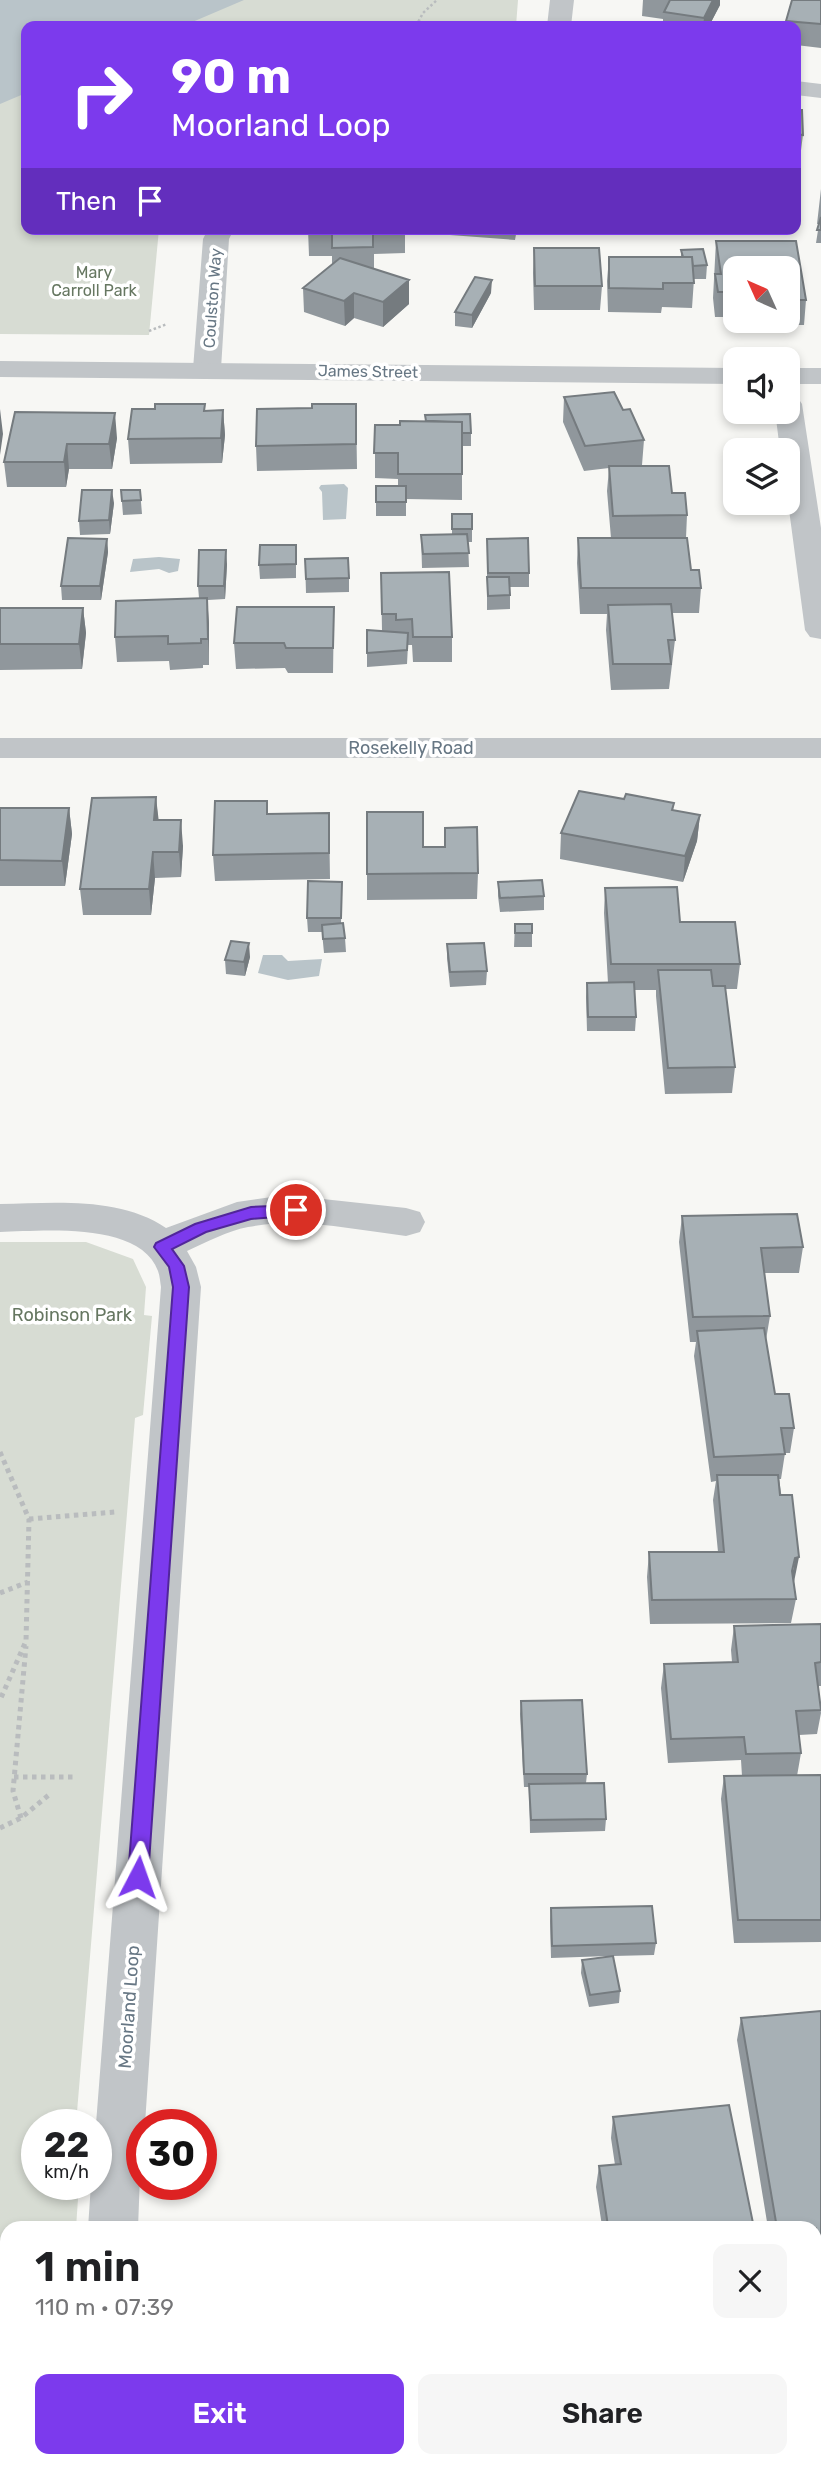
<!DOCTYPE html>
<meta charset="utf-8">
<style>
body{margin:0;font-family:Rubik,sans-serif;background:#f6f6f6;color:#202124;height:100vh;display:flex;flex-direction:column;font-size:26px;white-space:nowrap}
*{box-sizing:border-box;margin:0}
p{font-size:23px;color:#757577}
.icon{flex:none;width:38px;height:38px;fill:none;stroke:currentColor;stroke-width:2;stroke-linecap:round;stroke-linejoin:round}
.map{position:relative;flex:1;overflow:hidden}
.sheet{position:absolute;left:0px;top:2221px;width:822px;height:247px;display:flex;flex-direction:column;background:#fff;border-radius:21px 21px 0 0;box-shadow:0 4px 10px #0003}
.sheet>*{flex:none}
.top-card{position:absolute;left:21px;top:21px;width:780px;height:214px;border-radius:14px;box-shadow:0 4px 10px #0003;background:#7c3aed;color:#fff;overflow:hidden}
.needle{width:46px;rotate:315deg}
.fabs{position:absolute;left:723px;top:256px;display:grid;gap:14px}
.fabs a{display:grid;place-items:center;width:77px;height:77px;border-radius:14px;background:#fff;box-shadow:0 4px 10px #0003;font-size:35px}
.speed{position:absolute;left:21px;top:2109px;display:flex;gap:14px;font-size:35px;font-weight:700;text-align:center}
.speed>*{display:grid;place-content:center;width:91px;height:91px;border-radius:50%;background:#fff;box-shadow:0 4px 10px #0003;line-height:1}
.speed small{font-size:18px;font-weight:400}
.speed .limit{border:10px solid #d22;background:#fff;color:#111}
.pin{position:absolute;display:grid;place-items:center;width:60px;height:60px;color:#fff;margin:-30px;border:4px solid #fff;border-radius:50%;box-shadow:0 2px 7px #0007}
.me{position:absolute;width:77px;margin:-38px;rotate:4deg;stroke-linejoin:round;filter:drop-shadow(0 0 5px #0008)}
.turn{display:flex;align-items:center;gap:24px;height:147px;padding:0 35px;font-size:32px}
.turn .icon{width:91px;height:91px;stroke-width:2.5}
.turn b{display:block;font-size:49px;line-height:60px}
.then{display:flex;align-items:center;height:66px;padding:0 35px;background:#0003;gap:14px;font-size:26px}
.round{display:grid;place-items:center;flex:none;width:74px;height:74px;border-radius:14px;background:#f6f6f6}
.summary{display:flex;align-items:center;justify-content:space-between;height:119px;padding:0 35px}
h1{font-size:42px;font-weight:600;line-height:52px}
.action{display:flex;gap:14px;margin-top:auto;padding:14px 35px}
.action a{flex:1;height:80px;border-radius:14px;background:#7c3aed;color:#fff;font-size:28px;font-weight:600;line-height:80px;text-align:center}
.action a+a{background:#f6f6f6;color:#202124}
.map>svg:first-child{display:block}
.green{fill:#d7dcd3}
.water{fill:#b9c4c9}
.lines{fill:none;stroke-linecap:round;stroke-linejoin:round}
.path-far1{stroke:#b9bcbe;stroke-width:2.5;stroke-dasharray:2.5 2.5;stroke-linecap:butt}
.path{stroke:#b9bcbe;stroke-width:5;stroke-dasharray:4.5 4.5;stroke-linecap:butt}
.minor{fill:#c1c5c8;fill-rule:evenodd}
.tertiary{fill:#c1c5c8;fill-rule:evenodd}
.wall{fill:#90979c}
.shaded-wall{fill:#757b7f}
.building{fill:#a7b0b5;stroke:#757b7f;stroke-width:2}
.route{fill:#7c3aed;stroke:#51269a;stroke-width:2}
.labels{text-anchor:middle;stroke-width:7;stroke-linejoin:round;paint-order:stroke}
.far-park-label{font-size:16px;fill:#667761;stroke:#fff}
.far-street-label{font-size:16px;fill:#677784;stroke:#fff}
.street-label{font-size:18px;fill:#677784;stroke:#fff}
.park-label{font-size:18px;fill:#667761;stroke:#fff}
</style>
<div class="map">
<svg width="821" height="2466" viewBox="0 0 821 2466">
<rect width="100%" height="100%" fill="#f7f7f4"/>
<path class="green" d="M 0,0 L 518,0 L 516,26 L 26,26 L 26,229 L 159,229 L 149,335 L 0,334 Z
M 0,1242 L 86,1242 L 133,1259 L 146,1287 L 144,1315 L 152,1316 L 143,1415 L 135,1418 L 76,2124 L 37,2124 L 37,2184 L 79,2184 L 76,2228 L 7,2228 L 7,2391 L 0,2394 Z"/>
<path class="water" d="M 0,0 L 244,0 L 183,26 L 26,26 L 26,93 L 0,104 Z
M 344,484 L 348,488 L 346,519 L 323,520 L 322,492 L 319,488 L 321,485 Z
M 159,557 L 180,559 L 178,571 L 169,573 L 159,569 L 130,572 L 133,559 Z
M 263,955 L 282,955 L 288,961 L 322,959 L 319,976 L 288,980 L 258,973 Z"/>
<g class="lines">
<path class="path-far1" d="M 416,26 L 423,13 L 437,0
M 149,331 L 167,324"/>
<path class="path" d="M 0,1452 L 29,1519 L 26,1641 L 0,1700
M 29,1519 L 115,1512
M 0,1593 L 28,1582
M 14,1777 L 77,1777
M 21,1818 L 13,1791 L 26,1646
M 0,1828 L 21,1818 L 50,1794
M 714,2460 L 715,2466"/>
<path class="minor" d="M 550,0 L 574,0 L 571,26 L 547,26 Z
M 796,81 L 821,84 L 821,98 L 796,95 Z
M 208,229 L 234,229 L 229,239 L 221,369 L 217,375 L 207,377 L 197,375 L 193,369 L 203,239 Z
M 788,396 L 798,398 L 802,404 L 821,528 L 821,639 L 810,637 L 805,630 L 788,502 L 788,450 L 780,450 L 775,411 L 788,411 Z
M 0,738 L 821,738 L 821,758 L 0,758 Z
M 286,1195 L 406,1208 L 420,1212 L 425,1222 L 420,1232 L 406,1236 C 355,1230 300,1217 248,1227 C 227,1231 207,1242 187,1251 L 196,1267 L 201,1287 L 145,2124 L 142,2124 L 138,2228 L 88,2228 L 91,2184 L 96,2184 L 96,2124 L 161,1287 C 160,1282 160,1276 158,1271 C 140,1221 42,1231 0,1232 L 0,1204 C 53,1203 120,1196 166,1228 L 237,1202 Z
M 69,2460 L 123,2460 L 122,2466 L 68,2466 Z"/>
<path class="tertiary" d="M 0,361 L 735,368 L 735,384 L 0,377 Z
M 788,368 L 821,368 L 821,384 L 788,384 Z"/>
</g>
<path class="wall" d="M 643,0 L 720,0 L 720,5 L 709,26 L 663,26 L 663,19 L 642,16 Z
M 821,0 L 821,48 L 796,45 L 796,26 L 785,26 L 786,21 Z
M 796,110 L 803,135 L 800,158 L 796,158 Z
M 821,189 L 821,243 L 816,243 L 819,224 L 817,224 Z
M 308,229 L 405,229 L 405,253 L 374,254 L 374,269 L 409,280 L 409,304 L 383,327 L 354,318 L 345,326 L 304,312 L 303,288 L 332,264 L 332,256 L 309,256 Z
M 450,229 L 517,229 L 515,240 L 450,235 Z
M 716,241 L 796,241 L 806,300 L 804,325 L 770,325 L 769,320 L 788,320 L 788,268 L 735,268 L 735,317 L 715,317 L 713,298 Z
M 534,248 L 602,286 L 600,310 L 534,310 L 533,273 Z
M 681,250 L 707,265 L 706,279 L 694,279 L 692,308 L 662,307 L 661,313 L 608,312 L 607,281 L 609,257 L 681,257 Z
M 491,293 L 472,328 L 455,326 L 455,312 Z
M 564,397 L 623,410 L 644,440 L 642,465 L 629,466 L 672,493 L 687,515 L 686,538 L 691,570 L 701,588 L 699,613 L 672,613 L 675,640 L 669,689 L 611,690 L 606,630 L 607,614 L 580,614 L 577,563 L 578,538 L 611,538 L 607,491 L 609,468 L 584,471 L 563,422 Z
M 356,404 L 357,469 L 257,471 L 256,446 L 312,408 Z
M 223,410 L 225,435 L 222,463 L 130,464 L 128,439 L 206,411 Z
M 15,412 L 117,438 L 112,469 L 69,469 L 66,487 L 7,487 L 4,462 Z
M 375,425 L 471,433 L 471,446 L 462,446 L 462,500 L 406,499 L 406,516 L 376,516 L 376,502 L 398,486 L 398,479 L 375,478 Z
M 121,490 L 140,490 L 142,514 L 123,515 Z
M 114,503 L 110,534 L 80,535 L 79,521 Z
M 452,514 L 472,514 L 472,542 L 468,542 L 469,567 L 422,568 L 421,535 L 452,535 Z
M 107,539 L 108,552 L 101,600 L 62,600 L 61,586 Z
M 487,539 L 529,573 L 529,587 L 510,587 L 510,609 L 487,610 Z
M 296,545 L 296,578 L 260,579 L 259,565 Z
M 305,559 L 349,578 L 349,592 L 306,593 Z
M 227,564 L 225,599 L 208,600 L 209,665 L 203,665 L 203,668 L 170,670 L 169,661 L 117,662 L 115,637 L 199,598 L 198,586 Z
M 381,573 L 452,637 L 452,662 L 413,662 L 412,645 L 408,645 L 407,664 L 367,667 L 367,630 L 382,631 Z
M 334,607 L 333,673 L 288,673 L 285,668 L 236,669 L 234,643 Z
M 0,608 L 83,608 L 86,633 L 82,669 L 0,670 Z
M 156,797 L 158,820 L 183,846 L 181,877 L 155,878 L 151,915 L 83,915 L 80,889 Z
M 624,799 L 674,803 L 673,810 L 700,815 L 697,841 L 683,882 L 560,859 L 561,833 Z
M 0,808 L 69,808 L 72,834 L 65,886 L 0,886 Z
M 329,813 L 330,879 L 215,881 L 213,855 L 268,814 Z
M 423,847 L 478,873 L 477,899 L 367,900 L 367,874 Z
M 342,882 L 341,923 L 345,938 L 346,952 L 324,953 L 322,932 L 308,932 L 307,918 Z
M 498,882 L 544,896 L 544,910 L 500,912 L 498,896 Z
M 605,888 L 680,922 L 740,964 L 737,989 L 725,989 L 735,1067 L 732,1093 L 665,1094 L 656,996 L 656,990 L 634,990 L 636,1017 L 635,1031 L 587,1031 L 586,997 L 587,983 L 608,983 L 604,913 Z
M 515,924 L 532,933 L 532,947 L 514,947 Z
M 447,944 L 487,971 L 486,985 L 450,987 L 447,958 Z
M 250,957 L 245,976 L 226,974 L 225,960 Z
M 682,1216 L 803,1247 L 799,1273 L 764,1273 L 770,1316 L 766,1340 L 775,1394 L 794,1428 L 790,1453 L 785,1453 L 781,1479 L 779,1479 L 794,1582 L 796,1599 L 791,1623 L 650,1624 L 647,1577 L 649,1552 L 718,1552 L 713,1500 L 716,1481 L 711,1482 L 694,1356 L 696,1342 L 690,1342 L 679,1242 Z
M 821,1624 L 821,1686 L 818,1686 L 821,1713 L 817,1734 L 799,1735 L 801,1753 L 797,1776 L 821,1775 L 821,1942 L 734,1943 L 721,1799 L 724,1776 L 742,1776 L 741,1760 L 668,1763 L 661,1688 L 664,1664 L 732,1662 L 731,1650 L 734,1626 Z
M 521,1701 L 587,1774 L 586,1783 L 606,1819 L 605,1831 L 530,1833 L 529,1787 L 524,1787 L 520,1714 Z
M 551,1908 L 656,1943 L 654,1955 L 613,1956 L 620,1991 L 619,2003 L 589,2007 L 581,1973 L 582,1960 L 609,1956 L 551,1958 L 550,1921 Z
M 821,2011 L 821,2268 L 816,2269 L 816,2228 L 768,2228 L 737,2040 L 741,2018 Z
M 613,2117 L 754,2228 L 602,2226 L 596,2187 L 599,2166 L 615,2165 L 611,2138 Z"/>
<path class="shaded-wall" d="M 713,0 L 720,0 L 720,5 L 709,26 L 703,26 L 704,18 Z
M 409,280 L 409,304 L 383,327 L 383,302 Z
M 492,280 L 491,293 L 472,328 L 472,315 Z
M 354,293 L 354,318 L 345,326 L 344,301 Z
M 0,409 L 3,434 L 0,455 Z
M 223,410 L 225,435 L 222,463 L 221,438 Z
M 115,413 L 117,438 L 112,469 L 109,444 Z
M 67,444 L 69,469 L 66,487 L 64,462 Z
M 112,490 L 114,503 L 110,534 L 109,520 Z
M 107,539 L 108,552 L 101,600 L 100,586 Z
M 226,550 L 227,564 L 225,599 L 224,586 Z
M 207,598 L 209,623 L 209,665 L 208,639 Z
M 83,608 L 86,633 L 82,669 L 79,644 Z
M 156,797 L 159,823 L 154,820 Z
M 69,808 L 72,834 L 65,886 L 62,861 Z
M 700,815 L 697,841 L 683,882 L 685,856 Z
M 181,820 L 183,846 L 181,877 L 179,852 Z
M 153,852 L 155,878 L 151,915 L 149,889 Z
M 249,943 L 250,957 L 245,976 L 244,962 Z
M 799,1557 L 794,1582 L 791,1583 L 795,1558 Z"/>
<path class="building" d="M 670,0 L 713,0 L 704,18 L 664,12 Z
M 792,0 L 821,0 L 821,24 L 786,21 Z
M 796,110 L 802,110 L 803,135 L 796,134 Z
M 821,217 L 821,230 L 817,230 Z
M 308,229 L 405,229 L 373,229 L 373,247 L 332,248 L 332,231 L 308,232 Z
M 716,241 L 796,241 L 806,300 L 788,300 L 788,268 L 735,268 L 735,292 L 718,292 L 715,274 L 721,274 Z
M 534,248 L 599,248 L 602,286 L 535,286 Z
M 703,249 L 707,265 L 693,266 L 692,257 L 683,257 L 681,250 Z
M 609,257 L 692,257 L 694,283 L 663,283 L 663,289 L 609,288 Z
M 340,258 L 409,280 L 383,302 L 354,293 L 344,301 L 303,288 Z
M 475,277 L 492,280 L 472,315 L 455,312 Z
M 614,392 L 623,410 L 630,409 L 644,440 L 585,446 L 564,397 Z
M 155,404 L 205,404 L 204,411 L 223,410 L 221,438 L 128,439 L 132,409 L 155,409 Z
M 312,404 L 356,404 L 356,444 L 256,446 L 257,409 L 312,408 Z
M 15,412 L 115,413 L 109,444 L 67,444 L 64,462 L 4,462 Z
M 470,414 L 471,433 L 462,433 L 462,422 L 426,421 L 425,415 Z
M 400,421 L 462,422 L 462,474 L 398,474 L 398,453 L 374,453 L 375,425 L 400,425 Z
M 609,466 L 669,466 L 672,493 L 685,493 L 687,515 L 613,516 Z
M 376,486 L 406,486 L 406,502 L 376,502 Z
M 82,490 L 112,490 L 109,520 L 79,521 Z
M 121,490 L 140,490 L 141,500 L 122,501 Z
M 452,514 L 472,514 L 472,529 L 452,529 Z
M 467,534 L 469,553 L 423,554 L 421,535 Z
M 68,538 L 107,539 L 100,586 L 61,586 Z
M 528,538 L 529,573 L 488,573 L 487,539 Z
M 578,538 L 687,538 L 691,570 L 699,570 L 701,588 L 581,588 Z
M 260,545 L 296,545 L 296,564 L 259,565 Z
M 199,550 L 226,550 L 224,586 L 198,586 Z
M 348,558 L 349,578 L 306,579 L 305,559 Z
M 449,572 L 452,637 L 413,637 L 412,619 L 396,620 L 396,614 L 382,614 L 381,573 Z
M 487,577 L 509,577 L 510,595 L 488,596 Z
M 207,598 L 208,639 L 201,639 L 201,643 L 168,644 L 168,636 L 115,637 L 116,601 Z
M 671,604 L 675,640 L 668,640 L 671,664 L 613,664 L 608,605 Z
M 237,607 L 334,607 L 333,648 L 286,648 L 284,643 L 234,643 Z
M 0,608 L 83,608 L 79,644 L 0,644 Z
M 367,630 L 408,633 L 407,650 L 367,653 Z
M 579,791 L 624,799 L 626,794 L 674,803 L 672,810 L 700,815 L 685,856 L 561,833 Z
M 156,797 L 154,820 L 181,820 L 179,852 L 153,852 L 149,889 L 80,889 L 92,798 Z
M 215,801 L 267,801 L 267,814 L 329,813 L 329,853 L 213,855 Z
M 0,808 L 69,808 L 62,861 L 0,860 Z
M 367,812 L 423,812 L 423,847 L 445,847 L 445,828 L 477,827 L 478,873 L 367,874 Z
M 542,880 L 544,896 L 500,898 L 498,882 Z
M 308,881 L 342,882 L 341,918 L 307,918 Z
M 677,887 L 680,922 L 735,922 L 740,964 L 611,964 L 605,888 Z
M 343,923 L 345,938 L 323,939 L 322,925 Z
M 515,924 L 532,924 L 532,933 L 515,933 Z
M 231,941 L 249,943 L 244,962 L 225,960 Z
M 484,943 L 487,971 L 450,972 L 447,944 Z
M 658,970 L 711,970 L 713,986 L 725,986 L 735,1067 L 668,1068 Z
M 634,982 L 636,1017 L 588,1017 L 587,983 Z
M 797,1214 L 803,1247 L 761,1248 L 770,1316 L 693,1317 L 682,1216 Z
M 764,1328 L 775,1394 L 789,1394 L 794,1428 L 781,1428 L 785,1454 L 714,1457 L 697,1331 Z
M 717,1475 L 778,1475 L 780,1495 L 792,1495 L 799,1557 L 795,1558 L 792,1571 L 796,1599 L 652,1600 L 649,1552 L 724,1552 Z
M 821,1624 L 821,1662 L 815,1663 L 821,1710 L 796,1711 L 801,1753 L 746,1754 L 744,1737 L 671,1739 L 664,1664 L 738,1662 L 734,1626 Z
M 582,1700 L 587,1774 L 524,1774 L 521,1701 Z
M 821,1775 L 821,1920 L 738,1920 L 724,1776 Z
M 604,1783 L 606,1819 L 531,1820 L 529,1784 Z
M 652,1906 L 656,1943 L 552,1946 L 551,1908 Z
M 613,1956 L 620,1991 L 590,1995 L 582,1960 Z
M 821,2011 L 821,2249 L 816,2249 L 816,2228 L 777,2228 L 741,2018 Z
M 729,2105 L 754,2228 L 591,2228 L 608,2226 L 599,2166 L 621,2164 L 613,2117 Z"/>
<path class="route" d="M 296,1205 L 302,1206 L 304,1210 L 302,1215 L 251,1219 L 206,1232 L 172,1249 L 184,1266 L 189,1287 L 148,1877 L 145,1883 L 138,1885 L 131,1883 L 128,1877 L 173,1287 L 169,1267 L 154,1247 L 156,1243 L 195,1224 L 251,1207 Z"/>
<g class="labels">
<g class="far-park-label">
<text x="94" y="278">Mary<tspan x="94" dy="18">Carroll Park</tspan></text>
</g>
<g class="far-street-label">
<text transform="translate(212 298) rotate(-86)" y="6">Coulston Way</text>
<text transform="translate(368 371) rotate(1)" y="6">James Street</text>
</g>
<g class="street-label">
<text x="411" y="754">Rosekelly Road</text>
<text transform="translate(129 2007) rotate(-86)" y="6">Moorland Loop</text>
</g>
<g class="park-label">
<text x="72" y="1321">Robinson Park</text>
</g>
</g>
</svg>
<div class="fabs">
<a><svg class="needle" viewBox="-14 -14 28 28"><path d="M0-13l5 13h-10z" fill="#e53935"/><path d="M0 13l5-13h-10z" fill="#757577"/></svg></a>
<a><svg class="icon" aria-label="sound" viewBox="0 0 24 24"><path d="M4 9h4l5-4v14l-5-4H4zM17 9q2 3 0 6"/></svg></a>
<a><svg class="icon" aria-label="layers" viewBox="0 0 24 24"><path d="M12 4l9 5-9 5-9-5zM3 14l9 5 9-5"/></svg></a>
</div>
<div class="speed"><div>22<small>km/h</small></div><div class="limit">30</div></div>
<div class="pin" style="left:296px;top:1210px;background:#d93025"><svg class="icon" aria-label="arrive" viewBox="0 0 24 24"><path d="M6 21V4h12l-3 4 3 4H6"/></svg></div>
<svg class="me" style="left:138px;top:1877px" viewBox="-20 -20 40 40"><path d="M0-17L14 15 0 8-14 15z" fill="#7c3aed" stroke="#fff" stroke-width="4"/></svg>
<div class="top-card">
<div class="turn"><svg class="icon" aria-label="right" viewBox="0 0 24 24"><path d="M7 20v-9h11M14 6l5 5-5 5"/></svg><div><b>90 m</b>Moorland Loop</div></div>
<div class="then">Then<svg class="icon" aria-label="arrive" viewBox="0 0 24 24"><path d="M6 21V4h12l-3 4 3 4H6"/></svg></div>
</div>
<section class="sheet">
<div class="summary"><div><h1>1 min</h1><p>110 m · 07:39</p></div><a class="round"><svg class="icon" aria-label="close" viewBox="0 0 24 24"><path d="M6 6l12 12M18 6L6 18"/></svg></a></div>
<div class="action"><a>Exit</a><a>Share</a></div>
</section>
</div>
